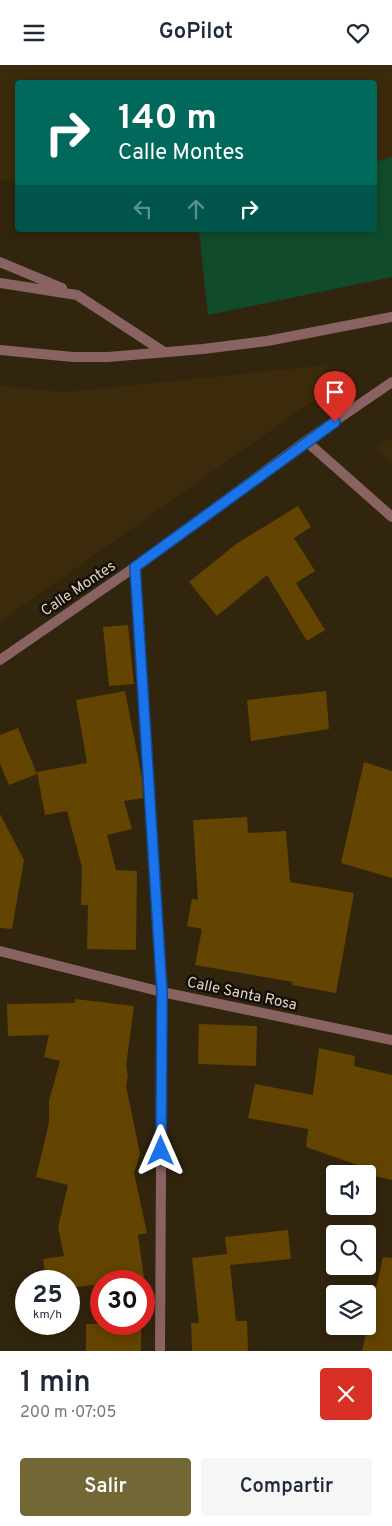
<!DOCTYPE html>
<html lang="es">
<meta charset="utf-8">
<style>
body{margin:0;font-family:Overpass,sans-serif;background:#f6f6f7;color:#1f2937;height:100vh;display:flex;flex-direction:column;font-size:19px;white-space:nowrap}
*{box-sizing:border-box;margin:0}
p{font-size:16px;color:#747a83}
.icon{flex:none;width:28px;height:28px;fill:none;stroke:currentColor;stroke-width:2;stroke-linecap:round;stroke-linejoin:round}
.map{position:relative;height:1286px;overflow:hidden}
.sheet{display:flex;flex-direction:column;background:#fff;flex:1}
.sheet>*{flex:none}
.guide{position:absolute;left:15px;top:15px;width:362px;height:152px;border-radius:5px;box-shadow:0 2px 12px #0003;background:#00695c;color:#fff;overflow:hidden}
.fabs{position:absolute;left:326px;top:1100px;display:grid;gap:10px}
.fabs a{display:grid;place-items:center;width:50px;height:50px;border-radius:5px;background:#fff;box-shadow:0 2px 12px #0003;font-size:25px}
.speed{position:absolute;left:15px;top:1205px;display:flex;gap:10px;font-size:25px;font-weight:700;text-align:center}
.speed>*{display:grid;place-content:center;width:65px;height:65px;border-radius:50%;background:#fff;box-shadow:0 2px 12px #0003;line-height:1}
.speed small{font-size:12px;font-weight:400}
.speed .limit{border:8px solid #d22;background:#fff;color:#111}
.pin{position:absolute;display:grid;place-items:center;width:42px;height:42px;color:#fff;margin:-51px -21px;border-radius:50% 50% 50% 0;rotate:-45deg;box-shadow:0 0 5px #0007}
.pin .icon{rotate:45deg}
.me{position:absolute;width:55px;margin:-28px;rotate:0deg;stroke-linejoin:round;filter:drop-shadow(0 0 4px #0008)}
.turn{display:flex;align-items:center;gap:18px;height:105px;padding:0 20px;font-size:22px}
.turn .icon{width:65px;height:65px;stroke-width:2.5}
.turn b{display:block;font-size:35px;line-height:42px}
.lanes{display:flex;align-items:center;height:48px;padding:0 20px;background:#0003;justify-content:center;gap:25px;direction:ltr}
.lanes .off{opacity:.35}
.round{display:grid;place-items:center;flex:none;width:52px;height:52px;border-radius:5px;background:#f6f6f7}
.head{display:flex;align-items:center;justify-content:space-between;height:85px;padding:0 20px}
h1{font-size:30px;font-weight:600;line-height:38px}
.primary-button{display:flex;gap:10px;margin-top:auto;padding:10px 20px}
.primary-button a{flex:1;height:58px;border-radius:5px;background:#736736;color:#fff;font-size:20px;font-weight:600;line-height:58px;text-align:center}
.primary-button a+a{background:#f6f6f7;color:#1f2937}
header{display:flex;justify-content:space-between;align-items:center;height:65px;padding:0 20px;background:#fff;font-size:22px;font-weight:600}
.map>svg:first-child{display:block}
.built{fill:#3b2a0c}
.green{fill:#104c2b}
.building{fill:#634400}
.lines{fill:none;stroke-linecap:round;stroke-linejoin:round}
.lane{stroke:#886362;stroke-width:10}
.street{stroke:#886362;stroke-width:10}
.route-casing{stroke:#114b97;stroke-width:12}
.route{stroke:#1a73e8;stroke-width:9}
.labels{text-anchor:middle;stroke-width:5;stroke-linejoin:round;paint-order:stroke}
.street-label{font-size:15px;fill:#dfd6c9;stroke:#150f06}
</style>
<header><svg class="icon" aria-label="menu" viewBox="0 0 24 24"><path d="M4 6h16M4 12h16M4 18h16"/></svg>GoPilot<svg class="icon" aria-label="heart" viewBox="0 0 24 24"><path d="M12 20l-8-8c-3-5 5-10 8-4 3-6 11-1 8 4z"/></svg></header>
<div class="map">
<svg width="392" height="1286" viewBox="0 0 392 1286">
<rect width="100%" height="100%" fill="#32250e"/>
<path class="built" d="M 0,0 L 392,0 L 392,92 L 375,97 L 375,18 L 18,18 L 17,118 L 0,115 Z
M 328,300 L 315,334 L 0,557 L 0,321 L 65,327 Z
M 392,372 L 392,399 L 376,383 Z"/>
<path class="green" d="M 392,92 L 392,212 L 208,250 L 199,165 L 375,165 L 375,97 Z"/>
<path class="building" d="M 298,441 L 311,462 L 294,473 L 315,506 L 296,518 L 325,565 L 307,576 L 267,510 L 217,551 L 189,517 L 236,479 Z
M 128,560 L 134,619 L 109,621 L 103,562 Z
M 125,626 L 142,713 L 143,733 L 124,736 L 132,764 L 107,770 L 116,805 L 137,806 L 136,885 L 87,884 L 88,840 L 81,840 L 82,802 L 67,746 L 45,750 L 37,707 L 87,698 L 76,635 Z
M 326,626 L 329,664 L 251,676 L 247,635 Z
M 18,663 L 37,709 L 9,720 L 0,699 L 0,670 Z
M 364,697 L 392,706 L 392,813 L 341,798 Z
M 0,749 L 24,795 L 12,864 L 0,863 Z
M 247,752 L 248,768 L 286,766 L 290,817 L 354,828 L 336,928 L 292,920 L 293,917 L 195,900 L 202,864 L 187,861 L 192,834 L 198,835 L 193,755 Z
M 75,934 L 134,941 L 126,1001 L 128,1010 L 126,1021 L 140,1089 L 134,1108 L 147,1168 L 138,1170 L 144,1213 L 119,1216 L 101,1216 L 101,1219 L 69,1223 L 69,1216 L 46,1216 L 43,1194 L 64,1191 L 58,1162 L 68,1120 L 36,1112 L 49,1058 L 49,1036 L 60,996 L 44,992 L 49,970 L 8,971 L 7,939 L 75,938 Z
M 199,959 L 257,961 L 256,1001 L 198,999 Z
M 319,983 L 355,991 L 354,1001 L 392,1010 L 392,1115 L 361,1108 L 363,1102 L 306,1082 L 308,1064 L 248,1053 L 255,1019 L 313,1030 Z
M 288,1165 L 291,1194 L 230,1200 L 236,1256 L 247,1256 L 248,1286 L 192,1286 L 191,1258 L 199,1258 L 192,1193 L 227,1189 L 225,1172 Z
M 383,1192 L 392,1193 L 392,1286 L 362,1286 Z
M 86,1259 L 141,1259 L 141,1286 L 86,1286 Z"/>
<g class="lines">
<path class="lane" d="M 0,197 L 62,223
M 0,218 L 77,230 L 164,287"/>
<path class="street" d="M 0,285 L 73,292 L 108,292 L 203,284 L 267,276 L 392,252
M 306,376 L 392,452
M 135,502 L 162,927 L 160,1286
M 0,595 L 135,502 L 306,376 L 392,317
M 0,886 L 162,927 L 392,975"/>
</g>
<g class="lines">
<defs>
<path id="route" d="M 161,1086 L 162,927 L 135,502 L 335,357"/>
</defs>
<use href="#route" class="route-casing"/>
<use href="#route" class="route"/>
</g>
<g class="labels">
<g class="street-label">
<text transform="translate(78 523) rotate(-34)" y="5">Calle Montes</text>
<text transform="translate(242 928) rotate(12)" y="5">Calle Santa Rosa</text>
</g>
</g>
</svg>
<div class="fabs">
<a><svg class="icon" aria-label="sound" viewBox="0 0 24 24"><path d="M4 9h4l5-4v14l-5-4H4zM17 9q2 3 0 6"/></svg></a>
<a><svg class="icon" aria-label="search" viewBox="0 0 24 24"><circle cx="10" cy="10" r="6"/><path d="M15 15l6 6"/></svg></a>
<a><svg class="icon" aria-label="layers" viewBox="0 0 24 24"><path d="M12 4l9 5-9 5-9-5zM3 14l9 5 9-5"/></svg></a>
</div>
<div class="speed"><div>25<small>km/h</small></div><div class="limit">30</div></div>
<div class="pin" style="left:335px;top:357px;background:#d93025"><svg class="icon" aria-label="arrive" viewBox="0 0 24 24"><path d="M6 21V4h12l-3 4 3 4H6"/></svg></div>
<svg class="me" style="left:161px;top:1086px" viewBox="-20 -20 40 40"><path d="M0-17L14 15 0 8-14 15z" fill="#1a73e8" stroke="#fff" stroke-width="4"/></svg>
<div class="guide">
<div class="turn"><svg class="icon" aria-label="right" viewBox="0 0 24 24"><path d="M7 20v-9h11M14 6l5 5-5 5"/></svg><div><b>140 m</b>Calle Montes</div></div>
<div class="lanes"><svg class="icon off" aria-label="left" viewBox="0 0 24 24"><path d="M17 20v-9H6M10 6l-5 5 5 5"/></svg><svg class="icon off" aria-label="ahead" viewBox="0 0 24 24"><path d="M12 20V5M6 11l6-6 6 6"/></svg><svg class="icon" aria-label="right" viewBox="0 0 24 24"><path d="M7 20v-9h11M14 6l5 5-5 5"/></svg></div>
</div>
</div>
<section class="sheet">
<div class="head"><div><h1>1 min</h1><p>200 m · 07:05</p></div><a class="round" style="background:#d93025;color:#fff"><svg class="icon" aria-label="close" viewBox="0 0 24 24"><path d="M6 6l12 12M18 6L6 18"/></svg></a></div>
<div class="primary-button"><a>Salir</a><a>Compartir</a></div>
</section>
